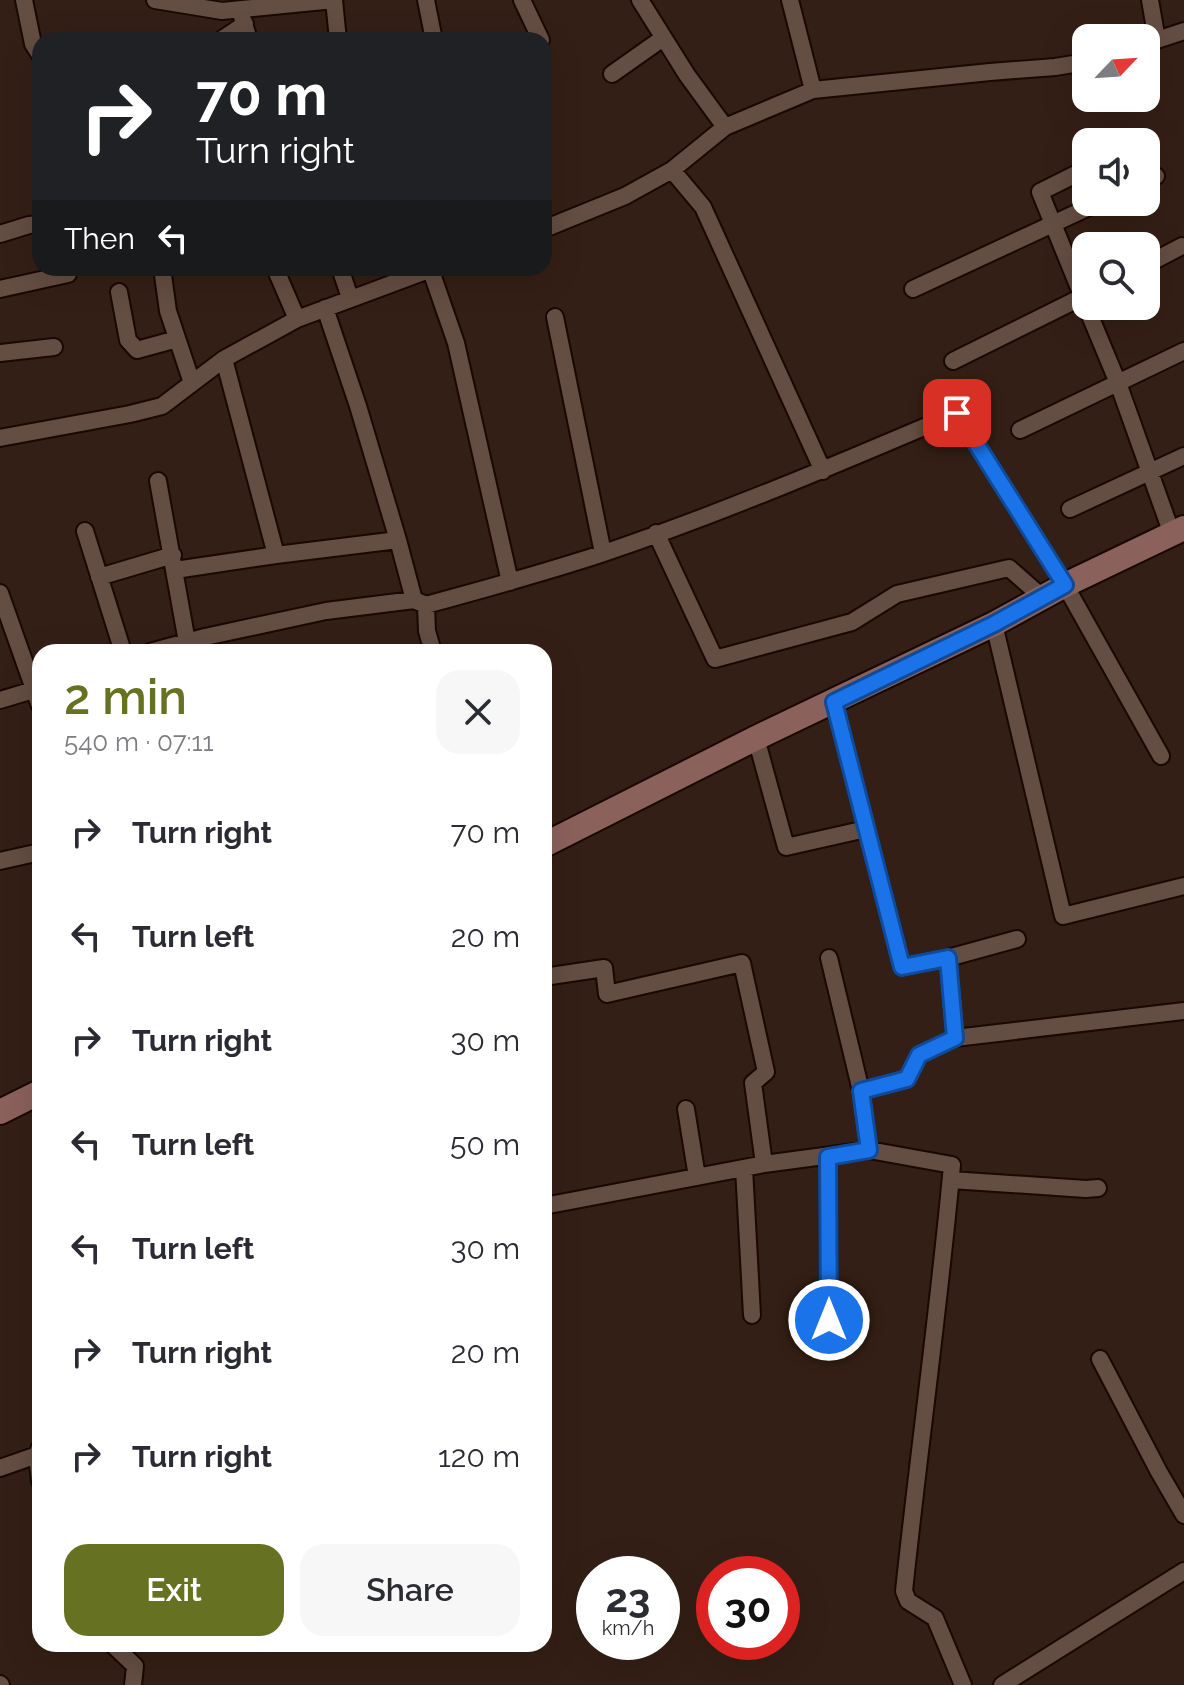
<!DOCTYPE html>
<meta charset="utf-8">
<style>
body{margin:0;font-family:Raleway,sans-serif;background:#f7f7f7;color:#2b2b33;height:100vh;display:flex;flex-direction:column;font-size:30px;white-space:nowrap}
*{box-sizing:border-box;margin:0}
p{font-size:26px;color:#7c7c81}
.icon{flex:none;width:44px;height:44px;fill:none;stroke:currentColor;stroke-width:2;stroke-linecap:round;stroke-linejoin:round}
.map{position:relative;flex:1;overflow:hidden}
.drawer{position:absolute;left:32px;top:644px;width:520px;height:1008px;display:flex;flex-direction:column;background:#fff;border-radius:24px;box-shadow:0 8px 32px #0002}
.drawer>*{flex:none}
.guide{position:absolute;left:32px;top:32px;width:520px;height:244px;border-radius:24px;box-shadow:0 8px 32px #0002;background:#202124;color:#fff;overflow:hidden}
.needle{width:52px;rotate:65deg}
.tools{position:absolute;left:1072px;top:24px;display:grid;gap:16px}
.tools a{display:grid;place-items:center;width:88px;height:88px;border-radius:16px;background:#fff;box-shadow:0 8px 32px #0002;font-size:40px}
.speed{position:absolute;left:576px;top:1556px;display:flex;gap:16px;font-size:40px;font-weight:700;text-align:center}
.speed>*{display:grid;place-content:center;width:104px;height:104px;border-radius:50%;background:#fff;box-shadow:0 8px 32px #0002;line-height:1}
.speed small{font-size:20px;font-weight:400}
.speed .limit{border:12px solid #d22;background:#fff;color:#111}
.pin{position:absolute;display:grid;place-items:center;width:68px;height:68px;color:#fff;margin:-34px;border-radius:16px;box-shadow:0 4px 12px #0006}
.me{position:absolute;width:88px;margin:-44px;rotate:0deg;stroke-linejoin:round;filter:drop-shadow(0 0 6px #0008)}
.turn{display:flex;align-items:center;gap:28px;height:168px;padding:0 32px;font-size:36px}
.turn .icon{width:104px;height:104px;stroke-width:2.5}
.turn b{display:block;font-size:56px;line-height:68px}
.then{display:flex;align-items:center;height:76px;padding:0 32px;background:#0003;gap:16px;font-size:30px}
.round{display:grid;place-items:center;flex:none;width:84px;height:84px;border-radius:24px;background:#f7f7f7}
.overview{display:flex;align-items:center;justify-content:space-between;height:136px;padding:0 32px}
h1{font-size:48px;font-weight:600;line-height:60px;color:#667121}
.cta{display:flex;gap:16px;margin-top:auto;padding:16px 32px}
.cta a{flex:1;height:92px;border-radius:24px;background:#667121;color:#fff;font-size:32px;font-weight:600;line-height:92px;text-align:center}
.cta a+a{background:#f7f7f7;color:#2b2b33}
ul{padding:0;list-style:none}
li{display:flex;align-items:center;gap:24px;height:104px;padding:0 32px}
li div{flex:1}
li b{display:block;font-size:30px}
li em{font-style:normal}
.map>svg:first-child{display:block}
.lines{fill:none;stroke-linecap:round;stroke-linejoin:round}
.street-casing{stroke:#1a0802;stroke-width:20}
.secondary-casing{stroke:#1a0802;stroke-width:28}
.street{stroke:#644d42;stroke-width:16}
.secondary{stroke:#8b615c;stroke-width:24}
.route-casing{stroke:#114b97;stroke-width:20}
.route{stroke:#1a73e8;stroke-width:14}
</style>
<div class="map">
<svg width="1184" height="1685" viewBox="0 0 1184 1685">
<rect width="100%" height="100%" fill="#331f15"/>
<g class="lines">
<defs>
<path id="street" d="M 24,0 L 33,44 L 40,55
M 155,0 L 222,11 L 334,0
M 334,0 L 338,40
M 426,0 L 434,40
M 522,0 L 541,40
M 640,0 L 687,75 L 725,127
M 790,0 L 813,90
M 1150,0 L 1157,40 L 1184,31
M 240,10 L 249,40
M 221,40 L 245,24
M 612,74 L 663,38
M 1086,169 L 1040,192 L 1086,305
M 672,170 L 703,207 L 823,471
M 1146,180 L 1156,176
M 544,229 L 625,196 L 672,170 L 725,127 L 813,90 L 990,72 L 1055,67 L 1086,62
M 0,234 L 29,225 L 40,224
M 1146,265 L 1182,246
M 162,268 L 168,311 L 192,383
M 275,268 L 297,319
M 340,268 L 350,298
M 430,268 L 456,343 L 510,582
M 0,289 L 68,274
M 913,289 L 1100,202
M 119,292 L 128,340 L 137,350 L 177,339
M 1086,306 L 1118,383 L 1172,534
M 325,308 L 358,406 L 398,540
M 555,317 L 603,553
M 0,353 L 54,347
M 224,359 L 276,555
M 953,361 L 1086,295
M 1020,430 L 1184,351
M 0,438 L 130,414 L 162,406 L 224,359 L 297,319 L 434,268
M 158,481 L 187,642
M 1070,509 L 1184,456
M 85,531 L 123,652
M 656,533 L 715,659 L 852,622 L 897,594 L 1009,568 L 1043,598
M 175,570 L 276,555 L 398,540 L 414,600
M 99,577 L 173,555
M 0,593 L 40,706
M 426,605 L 427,631 L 433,652
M 994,624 L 1063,916 L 1184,886
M 150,652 L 205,637 L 326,611 L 414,600 L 426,605 C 485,589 543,573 601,554 C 722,513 840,463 957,413 L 1065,585 L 1161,756
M 0,700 L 40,688
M 834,702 L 902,967 L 948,958 L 1017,939
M 756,738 L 786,847 L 866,829
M 0,861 L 40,852
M 829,958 L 861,1091 L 869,1150
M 544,977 L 604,968 L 607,994 L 742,963 L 766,1072 L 753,1083 L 764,1164
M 955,1038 L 1184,1011
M 861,1091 L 907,1079 L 919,1055 L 955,1038 L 948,958
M 686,1109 L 697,1177
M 828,1157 L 829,1320
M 744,1168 L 752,1315
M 951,1180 L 1086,1189 L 1098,1188
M 544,1206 L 764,1164 L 869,1150 L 952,1165 C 939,1308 919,1449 904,1591 L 908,1601 L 935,1618 L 963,1685
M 1100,1359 L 1159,1472 L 1184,1515
M 40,1447 L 37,1455 L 40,1481
M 0,1468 L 37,1455
M 112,1644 L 135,1666 L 133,1685
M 0,1684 L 1,1685
M 1002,1685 L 1184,1571"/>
<path id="secondary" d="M 544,845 L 756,738 L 994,624 L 1065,585 L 1184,528
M 0,1112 L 40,1092"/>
</defs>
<use href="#street" class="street-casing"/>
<use href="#secondary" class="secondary-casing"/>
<use href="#street" class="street"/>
<use href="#secondary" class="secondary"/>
</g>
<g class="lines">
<defs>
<path id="route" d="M 829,1320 L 828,1157 L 869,1150 L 861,1091 L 907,1079 L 919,1055 L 955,1038 L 948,958 L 902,967 L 834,702 L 994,624 L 1065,585 L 957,413"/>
</defs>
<use href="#route" class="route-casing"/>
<use href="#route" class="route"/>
</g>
</svg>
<div class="tools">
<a><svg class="needle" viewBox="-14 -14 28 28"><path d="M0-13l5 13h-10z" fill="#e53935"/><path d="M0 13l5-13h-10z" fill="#7c7c81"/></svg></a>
<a><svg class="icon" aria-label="sound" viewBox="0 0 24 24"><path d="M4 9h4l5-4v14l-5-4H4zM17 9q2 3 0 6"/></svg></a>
<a><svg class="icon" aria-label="search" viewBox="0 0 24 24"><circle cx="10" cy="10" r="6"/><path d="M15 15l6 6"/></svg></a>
</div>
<div class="speed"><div>23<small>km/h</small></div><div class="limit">30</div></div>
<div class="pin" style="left:957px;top:413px;background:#d93025"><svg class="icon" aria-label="arrive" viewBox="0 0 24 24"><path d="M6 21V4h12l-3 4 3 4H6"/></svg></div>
<svg class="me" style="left:829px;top:1320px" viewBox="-20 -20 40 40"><circle r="17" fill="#1a73e8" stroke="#fff" stroke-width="3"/><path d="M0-11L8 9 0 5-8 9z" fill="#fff"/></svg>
<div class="guide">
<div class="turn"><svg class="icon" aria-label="right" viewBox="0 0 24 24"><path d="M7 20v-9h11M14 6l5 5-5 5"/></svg><div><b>70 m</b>Turn right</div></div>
<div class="then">Then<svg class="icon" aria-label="left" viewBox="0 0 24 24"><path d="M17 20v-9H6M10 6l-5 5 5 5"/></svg></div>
</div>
<section class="drawer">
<div class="overview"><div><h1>2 min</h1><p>540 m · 07:11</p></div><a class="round"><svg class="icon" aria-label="close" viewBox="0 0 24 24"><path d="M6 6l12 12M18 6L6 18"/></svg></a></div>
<ul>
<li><svg class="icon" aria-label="right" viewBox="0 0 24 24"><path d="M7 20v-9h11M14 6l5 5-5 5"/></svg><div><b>Turn right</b></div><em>70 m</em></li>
<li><svg class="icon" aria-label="left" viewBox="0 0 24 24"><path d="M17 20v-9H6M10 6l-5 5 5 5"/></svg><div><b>Turn left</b></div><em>20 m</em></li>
<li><svg class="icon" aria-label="right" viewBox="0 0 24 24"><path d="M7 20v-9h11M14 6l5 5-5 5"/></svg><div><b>Turn right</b></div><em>30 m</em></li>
<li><svg class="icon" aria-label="left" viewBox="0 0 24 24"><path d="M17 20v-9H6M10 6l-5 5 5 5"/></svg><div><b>Turn left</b></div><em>50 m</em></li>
<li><svg class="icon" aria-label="left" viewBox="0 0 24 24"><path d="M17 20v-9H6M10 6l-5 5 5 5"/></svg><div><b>Turn left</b></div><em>30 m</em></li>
<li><svg class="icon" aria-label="right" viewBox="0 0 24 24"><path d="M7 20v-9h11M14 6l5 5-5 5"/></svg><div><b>Turn right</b></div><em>20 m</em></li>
<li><svg class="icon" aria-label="right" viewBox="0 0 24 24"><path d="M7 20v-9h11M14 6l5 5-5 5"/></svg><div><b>Turn right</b></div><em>120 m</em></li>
</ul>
<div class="cta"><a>Exit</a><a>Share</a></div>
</section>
</div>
